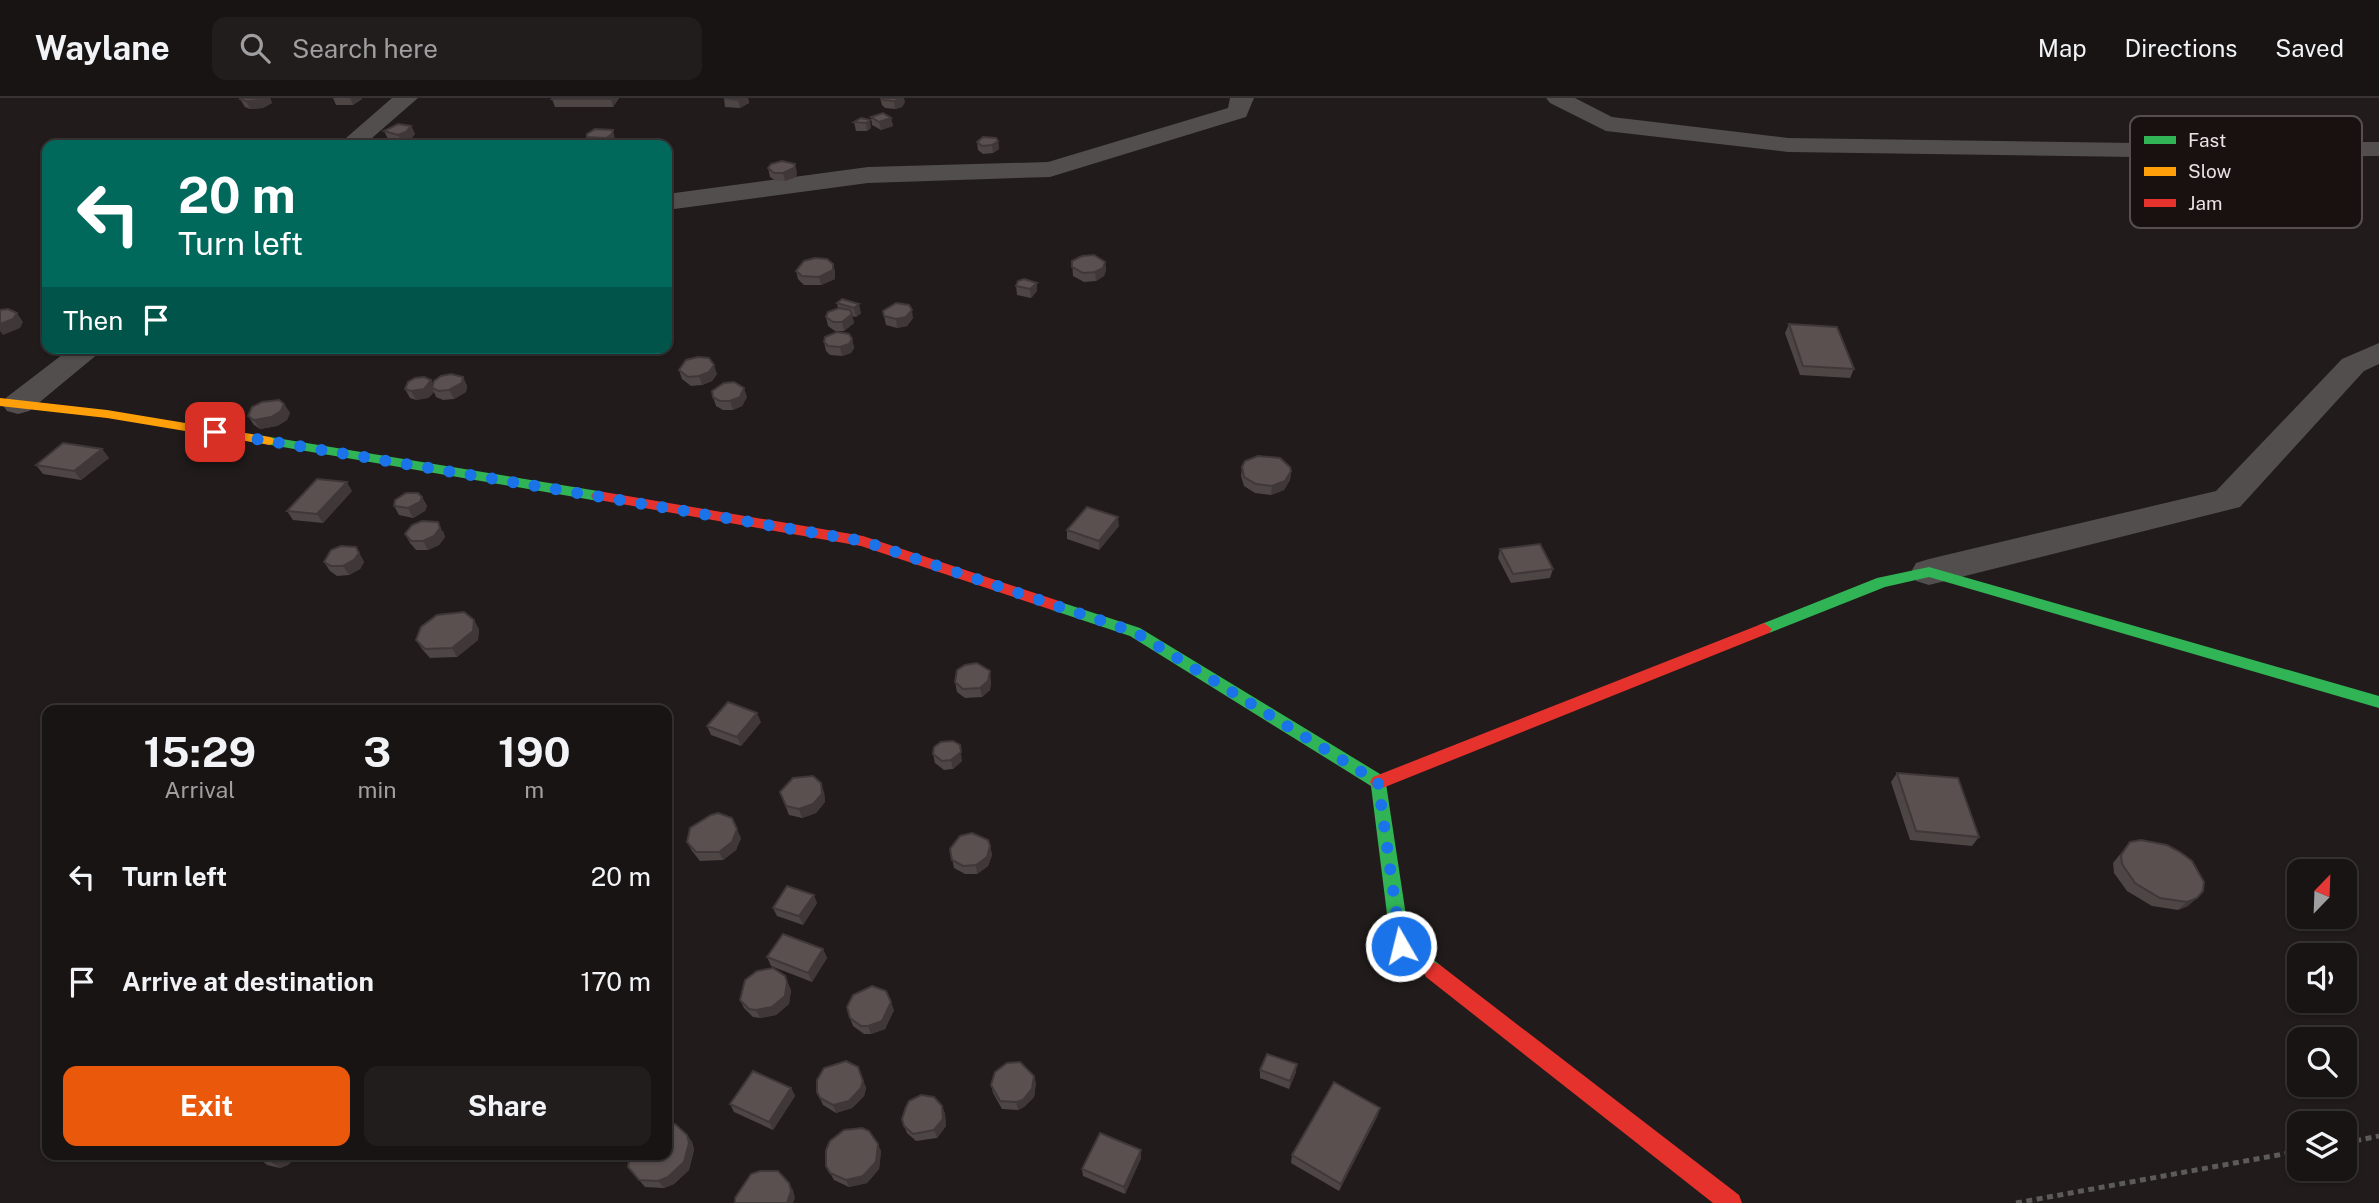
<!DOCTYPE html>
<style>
body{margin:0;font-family:"Public Sans",sans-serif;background:#221d1d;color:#f1f3f6;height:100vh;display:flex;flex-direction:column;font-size:26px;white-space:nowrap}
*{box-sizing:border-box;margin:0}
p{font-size:23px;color:#9f9ea0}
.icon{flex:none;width:38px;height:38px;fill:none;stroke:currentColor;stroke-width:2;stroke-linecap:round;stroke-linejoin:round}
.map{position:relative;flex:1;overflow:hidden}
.sheet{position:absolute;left:42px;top:607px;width:630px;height:455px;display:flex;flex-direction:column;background:#191414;border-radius:14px;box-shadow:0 2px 5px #0004,0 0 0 2px #373334}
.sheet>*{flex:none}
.guide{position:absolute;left:42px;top:42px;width:630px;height:214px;border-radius:14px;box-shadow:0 2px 5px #0004,0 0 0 2px #373334;background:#00695c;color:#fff;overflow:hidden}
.needle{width:46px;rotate:23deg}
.fabs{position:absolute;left:2287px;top:761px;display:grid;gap:14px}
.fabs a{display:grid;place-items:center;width:70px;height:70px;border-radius:14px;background:#191414;box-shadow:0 2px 5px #0004,0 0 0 2px #373334;font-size:35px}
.pin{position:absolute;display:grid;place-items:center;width:60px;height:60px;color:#fff;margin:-30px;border-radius:14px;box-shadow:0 4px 10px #0006}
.me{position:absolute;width:77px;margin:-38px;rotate:352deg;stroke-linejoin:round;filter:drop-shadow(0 0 5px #0008)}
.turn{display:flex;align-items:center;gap:24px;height:147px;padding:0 21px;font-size:32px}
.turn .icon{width:91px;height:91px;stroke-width:2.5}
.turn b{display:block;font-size:49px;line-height:60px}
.then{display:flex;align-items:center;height:66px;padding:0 21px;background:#0003;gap:14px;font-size:26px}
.eta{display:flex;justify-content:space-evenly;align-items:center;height:119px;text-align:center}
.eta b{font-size:42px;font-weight:700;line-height:49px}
.primary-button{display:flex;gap:14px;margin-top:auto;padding:14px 21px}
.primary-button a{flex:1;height:80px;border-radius:14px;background:#ea580c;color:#fff;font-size:28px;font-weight:700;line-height:80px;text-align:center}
.primary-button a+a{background:#221d1d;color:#f1f3f6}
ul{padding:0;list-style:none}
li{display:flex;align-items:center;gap:21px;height:105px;padding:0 21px}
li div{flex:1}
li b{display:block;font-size:26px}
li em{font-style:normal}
header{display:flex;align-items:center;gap:42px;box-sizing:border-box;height:98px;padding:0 35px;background:#191414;border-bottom:2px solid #373334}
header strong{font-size:33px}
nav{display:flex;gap:38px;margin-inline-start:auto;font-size:24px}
.search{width:490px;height:63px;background:#221d1d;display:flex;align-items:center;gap:18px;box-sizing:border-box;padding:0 24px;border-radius:14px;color:#9f9ea0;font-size:26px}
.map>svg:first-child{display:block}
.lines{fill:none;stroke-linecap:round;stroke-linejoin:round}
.path{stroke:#5d5a5a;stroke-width:5;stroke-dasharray:6 4.5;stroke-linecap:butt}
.street{fill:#524e4e;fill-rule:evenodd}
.fast{fill:#30b455;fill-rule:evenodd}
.slow{fill:#ff9f0a;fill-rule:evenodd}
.jam{fill:#e5322d;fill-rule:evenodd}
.wall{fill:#4e4545}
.shaded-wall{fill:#403838}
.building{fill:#5b5050;stroke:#403838;stroke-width:2}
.route{stroke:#1a73e8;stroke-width:12;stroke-dasharray:0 21.6}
.key{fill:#191010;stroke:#574f4f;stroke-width:2}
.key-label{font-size:19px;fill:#e9e2e2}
</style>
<header>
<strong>Waylane</strong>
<div class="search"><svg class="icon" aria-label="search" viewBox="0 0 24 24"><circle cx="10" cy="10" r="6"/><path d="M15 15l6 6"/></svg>Search here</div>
<nav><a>Map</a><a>Directions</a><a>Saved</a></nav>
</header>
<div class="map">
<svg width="2379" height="1105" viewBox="0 0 2379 1105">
<rect width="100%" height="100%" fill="#211b1b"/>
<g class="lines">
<path class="path" d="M 2345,1045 L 2379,1038
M 2016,1105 L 2300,1053"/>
<path class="street" d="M 392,0 L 418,0 L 364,47 L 338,47 Z
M 1230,0 L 1254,0 L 1246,19 L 1050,79 L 868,85 L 667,112 L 667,96 L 868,69 L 1048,64 L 1228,10 Z
M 1546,0 L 1575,0 L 1612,19 L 1788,40 L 2135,45 L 2376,44 L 2379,44 L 2379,58 L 2135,59 L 1788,54 L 1606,33 L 1550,5 Z
M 2379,245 L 2379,266 L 2364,273 L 2240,409 L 1929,487 L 1916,483 L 1911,474 L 1916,465 L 1929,461 L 2216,393 L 2342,261 Z
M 71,250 L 105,250 L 29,313 L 18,316 L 7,313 L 2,306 L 7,299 Z"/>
<path class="fast" d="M 270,339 L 598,393 L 605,398 L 598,403 L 265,346 L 263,343 Z
M 1929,469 L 2379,598 L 2379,610 L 1929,479 L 1885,489 L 1769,535 L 1759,535 L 1756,531 L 1759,527 L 1877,480 Z
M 1057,503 L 1140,530 L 1385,679 L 1410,844 L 1440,867 L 1443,873 L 1440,879 L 1433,882 L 1394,854 L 1391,848 L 1371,688 L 1130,538 L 1052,512 L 1049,508 L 1052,504 Z"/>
<path class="slow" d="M 0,300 L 107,312 L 270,339 L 277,343 L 270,347 L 107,320 L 0,308 Z"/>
<path class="jam" d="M 598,393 L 863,438 L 1062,504 L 1065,508 L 1062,512 L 1052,512 L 861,448 L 593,401 L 591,398 L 593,395 Z
M 1764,525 L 1772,531 L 1769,535 L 1385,689 L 1379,691 L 1373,689 L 1370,684 L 1373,679 Z
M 1433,864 L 1440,867 L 1739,1097 L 1742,1105 L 1713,1105 L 1426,879 L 1423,873 L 1426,867 Z"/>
</g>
<path class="wall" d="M 241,0 L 270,0 L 272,5 L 263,10 L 250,11 L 245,9 L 240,1 Z
M 333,0 L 361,0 L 362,1 L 353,7 L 336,7 Z
M 619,0 L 613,9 L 555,9 L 552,1 Z
M 724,0 L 748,0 L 749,5 L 740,10 L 725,9 Z
M 880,0 L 905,4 L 902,9 L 895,11 L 885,10 L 882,7 Z
M 871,19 L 891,20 L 893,28 L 881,32 L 872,27 Z
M 861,20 L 871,30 L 867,33 L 856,33 L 854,24 Z
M 411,28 L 415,36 L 410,42 L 402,45 L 388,41 L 384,33 Z
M 587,39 L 615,41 L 615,44 L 610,47 L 590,47 Z
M 998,43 L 999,51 L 993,55 L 983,56 L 978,52 L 977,44 Z
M 768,70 L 797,74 L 796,79 L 785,83 L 776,83 L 770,79 Z
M 1072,163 L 1105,164 L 1106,172 L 1104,178 L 1096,183 L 1084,184 L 1073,178 Z
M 833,166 L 835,174 L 835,181 L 821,187 L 804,187 L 798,181 L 796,173 Z
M 1037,185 L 1037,193 L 1031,200 L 1017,197 L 1016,188 Z
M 842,201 L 861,215 L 856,219 L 852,218 L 854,225 L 844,233 L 835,233 L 828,228 L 826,219 L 838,210 L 837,205 Z
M 883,213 L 913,220 L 907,228 L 897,230 L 886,227 Z
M 1789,226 L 1854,271 L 1850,280 L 1800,277 L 1785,235 Z
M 852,241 L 854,250 L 851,255 L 842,258 L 830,257 L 826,253 L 824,244 Z
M 679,272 L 717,276 L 712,283 L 702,287 L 691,288 L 682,281 Z
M 463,279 L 467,288 L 466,294 L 454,301 L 443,302 L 436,299 L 434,294 L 428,300 L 416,302 L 410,300 L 405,291 Z
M 713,299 L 747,299 L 742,308 L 733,312 L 723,312 L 716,308 Z
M 284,306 L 290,315 L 287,322 L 277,328 L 260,331 L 254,327 L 248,318 Z
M 102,351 L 109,360 L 81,382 L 43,376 L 36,367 Z
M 1242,369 L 1291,373 L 1290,382 L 1284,392 L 1271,397 L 1255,395 L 1244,388 L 1241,378 Z
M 352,393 L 323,425 L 293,422 L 287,413 Z
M 422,399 L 427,408 L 425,413 L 413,420 L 399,417 L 394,408 Z
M 1119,428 L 1099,452 L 1067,441 L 1067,432 Z
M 443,433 L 445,439 L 439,447 L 428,452 L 416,452 L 410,445 L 405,436 Z
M 356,449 L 364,464 L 360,471 L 349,477 L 337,478 L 330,473 L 324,464 Z
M 1500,451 L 1553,471 L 1550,480 L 1511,485 L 1498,460 Z
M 479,531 L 478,542 L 457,559 L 430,560 L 422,551 L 416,542 Z
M 991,583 L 990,592 L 982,599 L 965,600 L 957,594 L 955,584 Z
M 761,624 L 741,648 L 711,637 L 707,628 Z
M 933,656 L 962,663 L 953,671 L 944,672 L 935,665 Z
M 1897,675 L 1979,739 L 1972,748 L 1910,742 L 1891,684 Z
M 780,694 L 824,694 L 825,704 L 816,715 L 802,720 L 789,717 Z
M 741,740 L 736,752 L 723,762 L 700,763 L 692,753 L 687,744 Z
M 2130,744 L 2167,747 L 2188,808 L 2178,812 L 2152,808 L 2127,793 L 2114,775 L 2113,765 Z
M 990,748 L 992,757 L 988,768 L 977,776 L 965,776 L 954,770 L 950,751 Z
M 817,805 L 803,827 L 777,818 L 773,810 Z
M 823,851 L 827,860 L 812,884 L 771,868 L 767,859 Z
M 791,892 L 789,906 L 776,917 L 760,920 L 753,919 L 744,910 L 740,902 Z
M 894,912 L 885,931 L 871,936 L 864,936 L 853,928 L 850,920 Z
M 858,969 L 866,990 L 864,998 L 852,1010 L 836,1015 L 823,1007 L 817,994 Z
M 1260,972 L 1296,974 L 1289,991 L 1260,980 Z
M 1036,985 L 1034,999 L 1024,1009 L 1018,1012 L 1002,1011 L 993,995 L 991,987 Z
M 791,990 L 795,998 L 773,1032 L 734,1014 L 730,1006 Z
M 942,1008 L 945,1016 L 946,1028 L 937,1040 L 916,1043 L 907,1035 L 904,1028 Z
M 1378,1017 L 1339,1093 L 1291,1065 L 1292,1057 Z
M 687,1037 L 692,1044 L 694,1052 L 689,1072 L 674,1086 L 664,1090 L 645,1089 L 628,1069 Z
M 1141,1052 L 1141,1060 L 1125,1096 L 1083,1078 L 1082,1071 Z
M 881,1053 L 879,1071 L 867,1085 L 849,1089 L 834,1082 L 826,1068 Z
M 258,1059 L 288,1067 L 280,1070 L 267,1067 Z"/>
<path class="shaded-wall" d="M 261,0 L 270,0 L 272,5 L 263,10 L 250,11 L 246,3 Z
M 350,0 L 361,0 L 362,1 L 353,7 Z
M 612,0 L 619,0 L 613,9 L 611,1 Z
M 742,0 L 748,0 L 749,5 L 740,10 L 738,2 Z
M 902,0 L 904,0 L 905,4 L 902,9 L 895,11 L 894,3 Z
M 891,20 L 893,28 L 881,32 L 879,24 Z
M 870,22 L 871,30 L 867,33 L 866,25 Z
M 411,28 L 415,36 L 410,42 L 402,45 L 398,37 Z
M 613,32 L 615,41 L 615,44 L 609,47 L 606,40 Z
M 998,43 L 999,51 L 993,55 L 992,47 Z
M 795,66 L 797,74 L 796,79 L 785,83 L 783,75 Z
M 1105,164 L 1106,172 L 1104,178 L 1096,183 L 1095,174 Z
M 833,166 L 835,174 L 835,181 L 821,187 L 819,179 Z
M 1037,185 L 1037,193 L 1031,200 L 1030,191 Z
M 859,206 L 861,215 L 856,219 L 854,210 Z
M 912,212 L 913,220 L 907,228 L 897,230 L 896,221 Z
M 17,215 L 23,224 L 20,230 L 3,237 L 0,233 L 0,226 Z
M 852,216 L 854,225 L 844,233 L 842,224 Z
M 852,241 L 854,250 L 851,255 L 842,258 L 840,249 Z
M 714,267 L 717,276 L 712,283 L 702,287 L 699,278 Z
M 463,279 L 467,288 L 466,294 L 454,301 L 449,292 Z
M 431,282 L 436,291 L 432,290 L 434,294 L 428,300 L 416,302 L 411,293 Z
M 744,290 L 747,299 L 742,308 L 733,312 L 730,303 Z
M 284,306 L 290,315 L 287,322 L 277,328 L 260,331 L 254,322 Z
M 102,351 L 109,360 L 81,382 L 74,373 Z
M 1291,373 L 1290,382 L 1284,392 L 1271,397 L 1272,388 Z
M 347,384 L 352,393 L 323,425 L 317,416 Z
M 422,399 L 427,408 L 425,413 L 413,420 L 408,410 Z
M 1118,419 L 1119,428 L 1099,452 L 1099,443 Z
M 438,424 L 445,439 L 439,447 L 428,452 L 423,443 Z
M 356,449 L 364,464 L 360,471 L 349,477 L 343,468 Z
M 474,522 L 479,531 L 478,542 L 457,559 L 452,550 Z
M 990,573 L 991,583 L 990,592 L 982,599 L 980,590 Z
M 757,615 L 761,624 L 741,648 L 737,639 Z
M 960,647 L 962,663 L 953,671 L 951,662 Z
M 821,685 L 824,694 L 825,704 L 816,715 L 802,720 L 799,711 Z
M 737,731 L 741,740 L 736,752 L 723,762 L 719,754 Z
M 990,748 L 992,757 L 988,768 L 977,776 L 976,767 Z
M 814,797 L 817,805 L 803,827 L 799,818 Z
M 2197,800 L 2188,808 L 2178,812 L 2187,804 Z
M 823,851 L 827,860 L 812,884 L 808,875 Z
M 785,878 L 791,892 L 789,906 L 776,917 L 760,920 L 756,912 Z
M 891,904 L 894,912 L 885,931 L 871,936 L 868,928 Z
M 667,919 L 672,927 L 667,944 Z
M 1297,966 L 1296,974 L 1289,991 L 1290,983 Z
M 858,969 L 866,990 L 864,998 L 852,1010 L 836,1015 L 833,1007 Z
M 1034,978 L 1036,985 L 1034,999 L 1024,1009 L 1018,1012 L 1016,1004 Z
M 791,990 L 795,998 L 773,1032 L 769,1024 Z
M 942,1008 L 945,1016 L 946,1028 L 937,1040 L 934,1032 Z
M 1380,1010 L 1378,1017 L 1339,1093 L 1341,1086 Z
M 687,1037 L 692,1044 L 694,1052 L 689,1072 L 674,1086 L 664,1090 L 658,1083 Z
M 878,1046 L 881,1053 L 879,1071 L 867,1085 L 849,1089 L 846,1082 Z
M 1141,1052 L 1141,1060 L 1125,1096 L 1124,1089 Z
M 282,1057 L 300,1057 L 288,1067 L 280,1070 L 270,1063 Z
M 789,1085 L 793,1092 L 795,1100 L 793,1105 L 787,1105 Z"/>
<path class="building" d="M 241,0 L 261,0 L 258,2 L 246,3 L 240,1 Z
M 553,0 L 612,0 L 611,1 L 552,1 Z
M 724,0 L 742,0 L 738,2 Z
M 881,0 L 902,0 L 901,1 L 894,3 L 883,2 Z
M 883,15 L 891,20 L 879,24 L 871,19 Z
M 861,20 L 870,22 L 866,25 L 854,24 Z
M 398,26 L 411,28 L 406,34 L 398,37 L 384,33 Z
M 595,31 L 613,32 L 612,36 L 606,40 L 587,39 L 587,36 Z
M 983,39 L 996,40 L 998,43 L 992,47 L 982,48 L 977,44 Z
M 782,63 L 795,66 L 794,70 L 783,75 L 774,75 L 768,70 L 771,66 Z
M 1094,157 L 1105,164 L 1103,170 L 1095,174 L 1083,175 L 1072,169 L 1072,163 L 1082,158 Z
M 815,160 L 827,161 L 833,166 L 833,172 L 819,179 L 802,178 L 796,173 L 804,163 Z
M 1024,181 L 1037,185 L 1030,191 L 1016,188 L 1018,183 Z
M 842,201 L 859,206 L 854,210 L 837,205 Z
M 896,205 L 909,207 L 912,212 L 906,219 L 896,221 L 884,218 L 883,213 Z
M 839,210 L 850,212 L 852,216 L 842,224 L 833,224 L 826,219 L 828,214 Z
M 8,211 L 17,215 L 13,221 L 0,226 L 0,212 Z
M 1789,226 L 1837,229 L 1854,271 L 1803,268 Z
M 837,234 L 849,236 L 852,241 L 849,246 L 840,249 L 828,248 L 824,244 L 825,239 Z
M 698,259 L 709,260 L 714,267 L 709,274 L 699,278 L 688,279 L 679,272 L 686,262 Z
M 451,276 L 463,279 L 462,285 L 449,292 L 439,293 L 432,290 L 434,283 L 441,278 Z
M 424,279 L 431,282 L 424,291 L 411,293 L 405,291 L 408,284 L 415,280 Z
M 734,284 L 744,290 L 740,299 L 730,303 L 720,303 L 713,299 L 712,293 L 724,285 Z
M 279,302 L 284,306 L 281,313 L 271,319 L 254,322 L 248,318 L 252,309 L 262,304 Z
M 63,345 L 102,351 L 74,373 L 36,367 Z
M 1258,358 L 1280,360 L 1290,369 L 1291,373 L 1285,383 L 1272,388 L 1256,386 L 1244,379 L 1242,369 L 1245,363 Z
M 317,381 L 347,384 L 317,416 L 287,413 Z
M 406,395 L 418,395 L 422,399 L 420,404 L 408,410 L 394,408 L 395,402 Z
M 1087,409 L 1118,419 L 1099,443 L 1067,432 Z
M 422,423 L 438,424 L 440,430 L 434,438 L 423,443 L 411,443 L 405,436 L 412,427 Z
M 1540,446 L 1553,471 L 1513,476 L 1500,451 Z
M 341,448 L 356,449 L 359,455 L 354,462 L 343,468 L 331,468 L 324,464 L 331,452 Z
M 464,514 L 474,522 L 473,533 L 452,550 L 425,551 L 416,542 L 421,529 L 437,517 Z
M 977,565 L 990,573 L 988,583 L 980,590 L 963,591 L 955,584 L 957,572 L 965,567 Z
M 728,604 L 757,615 L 737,639 L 707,628 Z
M 953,643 L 960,647 L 961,654 L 951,662 L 942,663 L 933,656 L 934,649 L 941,644 Z
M 1897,675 L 1958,680 L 1979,739 L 1916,733 Z
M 813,678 L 821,685 L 822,696 L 813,706 L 799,711 L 786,708 L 780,694 L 793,680 Z
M 718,715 L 732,720 L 737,731 L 732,744 L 719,754 L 696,754 L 687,744 L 690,730 L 711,717 Z
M 972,735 L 988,742 L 990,748 L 987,759 L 976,767 L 963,768 L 952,762 L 950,751 L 960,738 Z
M 2141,742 L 2167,747 L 2180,754 L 2192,763 L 2204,784 L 2203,793 L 2197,800 L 2187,804 L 2160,800 L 2135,785 L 2122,766 L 2121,757 L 2130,744 Z
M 787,788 L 814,797 L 799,818 L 773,810 Z
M 783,836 L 823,851 L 808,875 L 767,859 Z
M 773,870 L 785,878 L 787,884 L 785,898 L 772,909 L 756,912 L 749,911 L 740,902 L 745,882 L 757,873 Z
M 872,888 L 886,893 L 891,904 L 882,923 L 868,928 L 861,928 L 850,920 L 847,909 L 853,897 Z
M 1267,956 L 1297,966 L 1290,983 L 1260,972 Z
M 846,963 L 858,969 L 863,983 L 861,990 L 849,1003 L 833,1007 L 820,1000 L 817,994 L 817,982 L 824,970 Z
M 1020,964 L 1034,978 L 1032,991 L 1023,1002 L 1016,1004 L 1000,1003 L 991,987 L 995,974 L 1007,965 Z
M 753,973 L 791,990 L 769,1024 L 730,1006 Z
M 1334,984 L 1380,1010 L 1341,1086 L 1292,1057 Z
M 921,997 L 934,999 L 942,1008 L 943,1021 L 934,1032 L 913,1036 L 904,1028 L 902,1021 L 906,1009 L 909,1003 Z
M 675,1026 L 687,1037 L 689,1045 L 684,1064 L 668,1079 L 658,1083 L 639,1082 L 628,1069 L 630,1057 L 667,1057 L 667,1027 Z
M 862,1030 L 869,1033 L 878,1046 L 876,1064 L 863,1078 L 846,1082 L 830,1075 L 826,1068 L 826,1052 L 830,1043 L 844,1032 Z
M 1100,1035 L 1141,1052 L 1124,1089 L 1082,1071 Z
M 257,1057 L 282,1057 L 278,1060 L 270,1063 L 258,1059 Z
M 760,1073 L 778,1073 L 789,1085 L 791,1093 L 787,1105 L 735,1105 L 735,1100 L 751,1076 Z"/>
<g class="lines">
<path class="route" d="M 215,334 L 863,443 L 1135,534 L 1378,684 L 1401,848"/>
</g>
<rect x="2130" y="18" width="232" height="112" rx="10" class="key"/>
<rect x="2144" y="38" width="32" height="8" fill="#30b455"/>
<rect x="2144" y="69" width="32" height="9" fill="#ff9f0a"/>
<rect x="2144" y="101" width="32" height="8" fill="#e5322d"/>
<g class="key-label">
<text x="2188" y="49">Fast</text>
<text x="2188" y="80">Slow</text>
<text x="2188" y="112">Jam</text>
</g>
</svg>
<div class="fabs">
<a><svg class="needle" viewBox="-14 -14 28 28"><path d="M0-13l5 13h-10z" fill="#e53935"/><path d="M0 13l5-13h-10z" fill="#9f9ea0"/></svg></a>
<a><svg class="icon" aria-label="sound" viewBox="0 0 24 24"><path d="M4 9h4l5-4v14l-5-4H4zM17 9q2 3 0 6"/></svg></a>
<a><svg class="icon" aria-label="search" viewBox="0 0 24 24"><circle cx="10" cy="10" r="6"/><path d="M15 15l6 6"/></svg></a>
<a><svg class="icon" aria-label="layers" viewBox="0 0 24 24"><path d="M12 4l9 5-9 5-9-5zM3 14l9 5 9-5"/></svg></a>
</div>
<div class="pin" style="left:215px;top:334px;background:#d93025"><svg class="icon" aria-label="arrive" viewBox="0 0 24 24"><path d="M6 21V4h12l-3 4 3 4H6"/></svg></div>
<svg class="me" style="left:1401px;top:848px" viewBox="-20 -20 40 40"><circle r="17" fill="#1a73e8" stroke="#fff" stroke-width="3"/><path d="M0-11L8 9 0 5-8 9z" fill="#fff"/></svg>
<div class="guide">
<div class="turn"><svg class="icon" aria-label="left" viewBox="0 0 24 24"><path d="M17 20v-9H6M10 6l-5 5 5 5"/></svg><div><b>20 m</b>Turn left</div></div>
<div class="then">Then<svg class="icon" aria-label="arrive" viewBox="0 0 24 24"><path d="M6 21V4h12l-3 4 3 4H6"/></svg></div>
</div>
<section class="sheet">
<div class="eta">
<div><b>15:29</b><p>Arrival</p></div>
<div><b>3</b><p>min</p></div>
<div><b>190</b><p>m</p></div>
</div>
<ul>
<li><svg class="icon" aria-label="left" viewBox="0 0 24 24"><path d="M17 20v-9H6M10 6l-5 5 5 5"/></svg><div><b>Turn left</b></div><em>20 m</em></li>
<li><svg class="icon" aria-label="arrive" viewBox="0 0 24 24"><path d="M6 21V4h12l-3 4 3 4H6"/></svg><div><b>Arrive at destination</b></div><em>170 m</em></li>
</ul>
<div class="primary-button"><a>Exit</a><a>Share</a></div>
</section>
</div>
